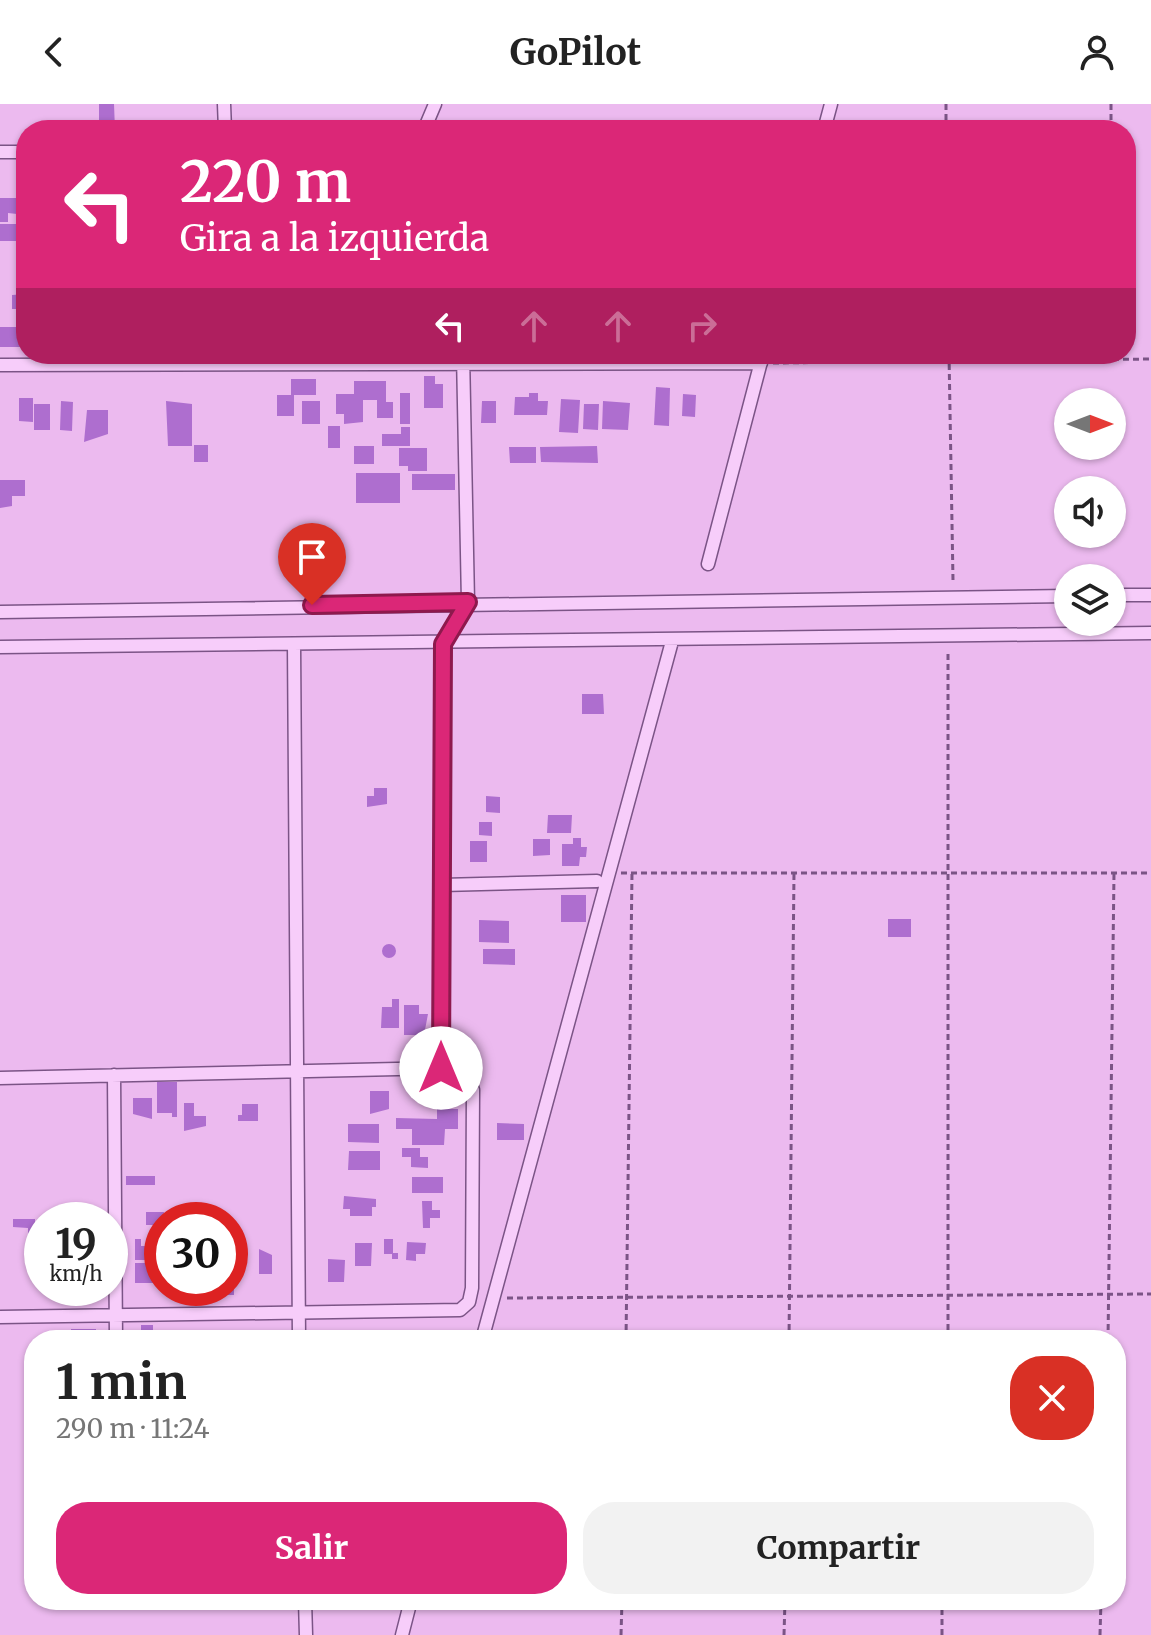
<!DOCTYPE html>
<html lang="es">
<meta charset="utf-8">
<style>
body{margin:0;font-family:Merriweather,serif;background:#f2f2f2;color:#222;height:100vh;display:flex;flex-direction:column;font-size:30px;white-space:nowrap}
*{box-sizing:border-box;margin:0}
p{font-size:26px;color:#767676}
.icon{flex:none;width:44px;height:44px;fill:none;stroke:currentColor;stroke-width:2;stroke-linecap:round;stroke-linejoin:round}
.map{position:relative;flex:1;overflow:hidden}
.details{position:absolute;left:24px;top:1226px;width:1102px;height:280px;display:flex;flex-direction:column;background:#fff;border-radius:32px;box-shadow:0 2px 6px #0004}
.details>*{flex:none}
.guide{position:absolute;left:16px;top:16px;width:1120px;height:244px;border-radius:32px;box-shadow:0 2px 6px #0004;background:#db2777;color:#fff;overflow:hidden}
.needle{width:52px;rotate:90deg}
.fabs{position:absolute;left:1054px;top:284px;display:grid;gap:16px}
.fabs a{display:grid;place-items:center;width:72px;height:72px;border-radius:50%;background:#fff;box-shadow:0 2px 6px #0004;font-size:40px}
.speed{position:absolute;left:24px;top:1098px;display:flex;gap:16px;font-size:40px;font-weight:700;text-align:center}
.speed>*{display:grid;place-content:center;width:104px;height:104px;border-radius:50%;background:#fff;box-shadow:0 2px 6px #0004;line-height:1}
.speed small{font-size:20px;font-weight:400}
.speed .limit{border:12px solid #d22;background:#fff;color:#111}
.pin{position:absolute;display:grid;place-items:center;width:68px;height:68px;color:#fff;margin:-82px -34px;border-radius:50% 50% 50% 0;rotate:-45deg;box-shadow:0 0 8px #0007}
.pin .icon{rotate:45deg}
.me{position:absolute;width:88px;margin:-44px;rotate:0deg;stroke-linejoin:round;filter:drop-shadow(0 0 6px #0008)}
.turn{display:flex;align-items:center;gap:28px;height:168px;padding:0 32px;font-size:36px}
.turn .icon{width:104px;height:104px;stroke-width:2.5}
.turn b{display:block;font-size:56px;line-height:68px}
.lanes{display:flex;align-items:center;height:76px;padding:0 32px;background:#0003;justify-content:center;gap:40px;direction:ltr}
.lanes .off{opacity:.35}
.round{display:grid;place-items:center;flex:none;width:84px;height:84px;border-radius:32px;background:#f2f2f2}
.summary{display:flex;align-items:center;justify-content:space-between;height:136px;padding:0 32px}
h1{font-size:48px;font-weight:700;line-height:60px}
.primary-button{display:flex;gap:16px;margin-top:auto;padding:16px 32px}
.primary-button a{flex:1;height:92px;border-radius:32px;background:#db2777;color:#fff;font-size:32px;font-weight:700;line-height:92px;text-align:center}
.primary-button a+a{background:#f2f2f2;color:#222}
header{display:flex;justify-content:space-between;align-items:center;height:104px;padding:0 32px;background:#fff;font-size:36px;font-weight:700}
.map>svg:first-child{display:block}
.building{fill:#ae6ecf}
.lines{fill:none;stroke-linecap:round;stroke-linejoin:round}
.street-casing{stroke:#7b5486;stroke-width:15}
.path{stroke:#7b5486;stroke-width:3;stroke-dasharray:6 4;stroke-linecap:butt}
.street{stroke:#f7cdfa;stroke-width:12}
.route-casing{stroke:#8e194d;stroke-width:20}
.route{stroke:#db2777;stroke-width:14}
</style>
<header><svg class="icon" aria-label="back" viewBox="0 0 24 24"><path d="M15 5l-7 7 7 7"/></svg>GoPilot<svg class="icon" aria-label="person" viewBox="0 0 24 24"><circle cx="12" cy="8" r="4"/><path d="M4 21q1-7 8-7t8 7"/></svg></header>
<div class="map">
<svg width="1151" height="1531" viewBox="0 0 1151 1531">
<rect width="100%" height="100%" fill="#ecbaef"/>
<path class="building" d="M 99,0 L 114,0 L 115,26 L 99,26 Z
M 0,94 L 17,94 L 17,110 L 8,109 L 8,118 L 0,118 Z
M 0,120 L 24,120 L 24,137 L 0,137 Z
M 26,190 L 26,205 L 12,205 L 12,191 Z
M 0,223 L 23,223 L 23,243 L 0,243 Z
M 424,272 L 435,272 L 435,280 L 443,280 L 443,304 L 424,304 Z
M 291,275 L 316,275 L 316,291 L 294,291 L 294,312 L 277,312 L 277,291 L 291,291 Z
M 354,277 L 386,277 L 386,298 L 393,298 L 393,314 L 377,314 L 377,296 L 363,296 L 363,318 L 344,320 L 344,310 L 336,310 L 336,290 L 354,290 Z
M 656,283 L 670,284 L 669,322 L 654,321 Z
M 400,289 L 410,289 L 410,320 L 400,320 Z
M 529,289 L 538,289 L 538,297 L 548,297 L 547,311 L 514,311 L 515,293 L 529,293 Z
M 683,290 L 696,291 L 695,313 L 682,312 Z
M 19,294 L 33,294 L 33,318 L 19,317 Z
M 561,295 L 580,296 L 578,329 L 559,328 Z
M 61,297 L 73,298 L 72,327 L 60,326 Z
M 166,297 L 192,300 L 192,342 L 168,342 Z
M 302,297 L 320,297 L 320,320 L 302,320 Z
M 482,297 L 496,297 L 496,319 L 481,319 Z
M 603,297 L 630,299 L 628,326 L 602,325 Z
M 34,300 L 50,300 L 50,326 L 34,326 Z
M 584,300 L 599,300 L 598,326 L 583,325 Z
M 87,306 L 108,306 L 108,330 L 84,338 Z
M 328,322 L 340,322 L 340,344 L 328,344 Z
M 401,323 L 410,323 L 410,342 L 382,342 L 382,330 L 401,330 Z
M 194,341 L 208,341 L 208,358 L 194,358 Z
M 354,342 L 374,342 L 374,360 L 354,360 Z
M 597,342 L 598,359 L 541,358 L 540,343 Z
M 509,343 L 536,343 L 536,359 L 510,359 Z
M 399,344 L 427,344 L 427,367 L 408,367 L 408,362 L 399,362 Z
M 356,369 L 400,369 L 400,399 L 356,399 Z
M 412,370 L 455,370 L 455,386 L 412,386 Z
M 0,376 L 25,376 L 25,392 L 12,392 L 12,402 L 0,404 Z
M 319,425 L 330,429 L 330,437 L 339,437 L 339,446 L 329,446 L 329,481 L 319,481 L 319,463 L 325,463 L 325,459 L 319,459 Z
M 582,590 L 603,590 L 604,610 L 582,610 Z
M 374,684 L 387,684 L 387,700 L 367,703 L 367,692 L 374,692 Z
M 486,692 L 500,693 L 500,709 L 486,708 Z
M 548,711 L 572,711 L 571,729 L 547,729 Z
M 479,718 L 492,718 L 492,732 L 479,731 Z
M 573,734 L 581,734 L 581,743 L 587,743 L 586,753 L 580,753 L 579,762 L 562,762 L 562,740 L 573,740 Z
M 533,735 L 550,735 L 550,751 L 533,752 Z
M 470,737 L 487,737 L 487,758 L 470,758 Z
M 561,791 L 586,791 L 586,818 L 561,818 Z
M 888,815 L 911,815 L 911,833 L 888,833 Z
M 479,816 L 509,817 L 509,839 L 479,838 Z
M382 847a7 7 0 1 1 14 0a7 7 0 1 1-14 0Z
M 483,845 L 515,845 L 515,861 L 483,860 Z
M 392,895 L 399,895 L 399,924 L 381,924 L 382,903 L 392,903 Z
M 404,901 L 419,901 L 419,910 L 428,910 L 424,931 L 404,931 Z
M 157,978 L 177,978 L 177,1013 L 172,1013 L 172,1009 L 157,1009 Z
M 370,987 L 389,987 L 389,1005 L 370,1010 Z
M 133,994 L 152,994 L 152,1015 L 133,1010 Z
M 184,999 L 194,999 L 194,1012 L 206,1012 L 206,1022 L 184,1027 Z
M 242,1000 L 258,1000 L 258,1017 L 238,1017 L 238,1011 L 242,1011 Z
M 437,1005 L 458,1005 L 458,1025 L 445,1025 L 444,1041 L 412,1041 L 412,1025 L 396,1025 L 396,1014 L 437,1015 Z
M 497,1019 L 524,1020 L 524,1036 L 497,1036 Z
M 348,1020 L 379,1020 L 379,1039 L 348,1038 Z
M 402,1044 L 420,1044 L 420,1053 L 428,1053 L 428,1064 L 411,1063 L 411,1053 L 402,1053 Z
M 349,1047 L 380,1047 L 380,1066 L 348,1066 Z
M 126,1072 L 155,1072 L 155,1081 L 126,1081 Z
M 412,1073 L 443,1073 L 443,1089 L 412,1089 Z
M 344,1092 L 376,1095 L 376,1103 L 372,1103 L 372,1112 L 350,1112 L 350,1105 L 343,1105 Z
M 422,1097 L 432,1097 L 432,1106 L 440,1106 L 440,1114 L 430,1114 L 430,1124 L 423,1124 Z
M 146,1108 L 164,1108 L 162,1121 L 146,1121 Z
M 13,1115 L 35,1115 L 35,1133 L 41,1133 L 41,1140 L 28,1140 L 28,1124 L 13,1123 Z
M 135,1135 L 141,1135 L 141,1142 L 151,1142 L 151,1156 L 135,1156 Z
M 384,1135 L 393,1135 L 393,1149 L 398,1149 L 398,1155 L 392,1155 L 392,1150 L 384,1150 Z
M 407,1138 L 426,1139 L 425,1150 L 416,1150 L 416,1157 L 406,1156 Z
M 355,1139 L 372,1139 L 371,1162 L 355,1162 Z
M 259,1145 L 272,1151 L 272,1170 L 259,1170 Z
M 230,1153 L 234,1153 L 234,1191 L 222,1191 L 222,1184 L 230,1184 Z
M 328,1155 L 345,1156 L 344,1178 L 328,1178 Z
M 135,1159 L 155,1159 L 155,1179 L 135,1179 Z
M 141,1221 L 153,1221 L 153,1236 L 141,1236 Z
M 71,1225 L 96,1225 L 96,1234 L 71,1236 Z"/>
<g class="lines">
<defs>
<path id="street" d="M 224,0 L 225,26
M 424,26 L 435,0
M 824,26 L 831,0
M 0,48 L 26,48
M 0,261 L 761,259
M 708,460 L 763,250
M 1112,491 L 1151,491
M 0,508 L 1068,492
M 294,540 L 299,1236
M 0,543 L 1151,529
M 442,781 L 597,777
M 441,964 L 443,540 L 468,498 L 463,250
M 114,971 L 116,1236
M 0,974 L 441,964 L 467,970 L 473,986 L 472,1184 L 469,1198 L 460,1206 L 0,1213
M 482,1236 L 671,541
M 305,1496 L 306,1531
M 402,1531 L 411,1496"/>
</defs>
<use href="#street" class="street-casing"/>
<path class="path" d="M 946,0 L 946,26
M 1111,0 L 1111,26
M 949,250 L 953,476
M 773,259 L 1151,255
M 948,550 L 948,1236
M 621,769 L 1151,769
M 507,1194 L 1151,1190
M 626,1236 L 632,769
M 789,1236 L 794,769
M 1108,1236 L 1114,769
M 621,1531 L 622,1496
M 784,1531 L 785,1496
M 942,1531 L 942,1496
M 1100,1531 L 1101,1496"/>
<use href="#street" class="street"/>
</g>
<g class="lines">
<defs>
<path id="route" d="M 312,501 L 468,498 L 443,540 L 441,964"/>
</defs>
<use href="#route" class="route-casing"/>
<use href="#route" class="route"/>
</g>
</svg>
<div class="fabs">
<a><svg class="needle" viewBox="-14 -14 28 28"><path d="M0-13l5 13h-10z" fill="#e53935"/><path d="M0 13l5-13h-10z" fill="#767676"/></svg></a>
<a><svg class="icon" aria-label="sound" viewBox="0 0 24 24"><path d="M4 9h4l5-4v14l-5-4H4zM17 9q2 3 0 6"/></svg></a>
<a><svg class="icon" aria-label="layers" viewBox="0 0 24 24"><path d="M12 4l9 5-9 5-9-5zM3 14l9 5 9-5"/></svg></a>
</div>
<div class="speed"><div>19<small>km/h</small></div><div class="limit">30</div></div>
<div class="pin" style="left:312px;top:501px;background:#d93025"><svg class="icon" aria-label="arrive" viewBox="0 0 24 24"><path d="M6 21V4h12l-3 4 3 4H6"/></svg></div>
<svg class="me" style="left:441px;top:964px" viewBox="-20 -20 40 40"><circle r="19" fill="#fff"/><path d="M0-13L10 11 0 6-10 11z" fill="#db2777"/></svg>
<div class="guide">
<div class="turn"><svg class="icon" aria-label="left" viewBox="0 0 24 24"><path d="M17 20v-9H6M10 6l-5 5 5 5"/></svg><div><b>220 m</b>Gira a la izquierda</div></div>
<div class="lanes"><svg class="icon" aria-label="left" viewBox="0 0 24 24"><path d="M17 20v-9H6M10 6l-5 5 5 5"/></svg><svg class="icon off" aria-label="ahead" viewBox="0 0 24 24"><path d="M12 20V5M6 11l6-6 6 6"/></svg><svg class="icon off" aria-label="ahead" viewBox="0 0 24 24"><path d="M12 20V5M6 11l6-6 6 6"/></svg><svg class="icon off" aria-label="right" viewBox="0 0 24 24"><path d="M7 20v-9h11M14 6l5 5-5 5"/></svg></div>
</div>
<section class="details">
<div class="summary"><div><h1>1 min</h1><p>290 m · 11:24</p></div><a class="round" style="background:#d93025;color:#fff"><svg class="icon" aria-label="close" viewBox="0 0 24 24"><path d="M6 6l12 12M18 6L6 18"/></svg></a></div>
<div class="primary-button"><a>Salir</a><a>Compartir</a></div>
</section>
</div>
